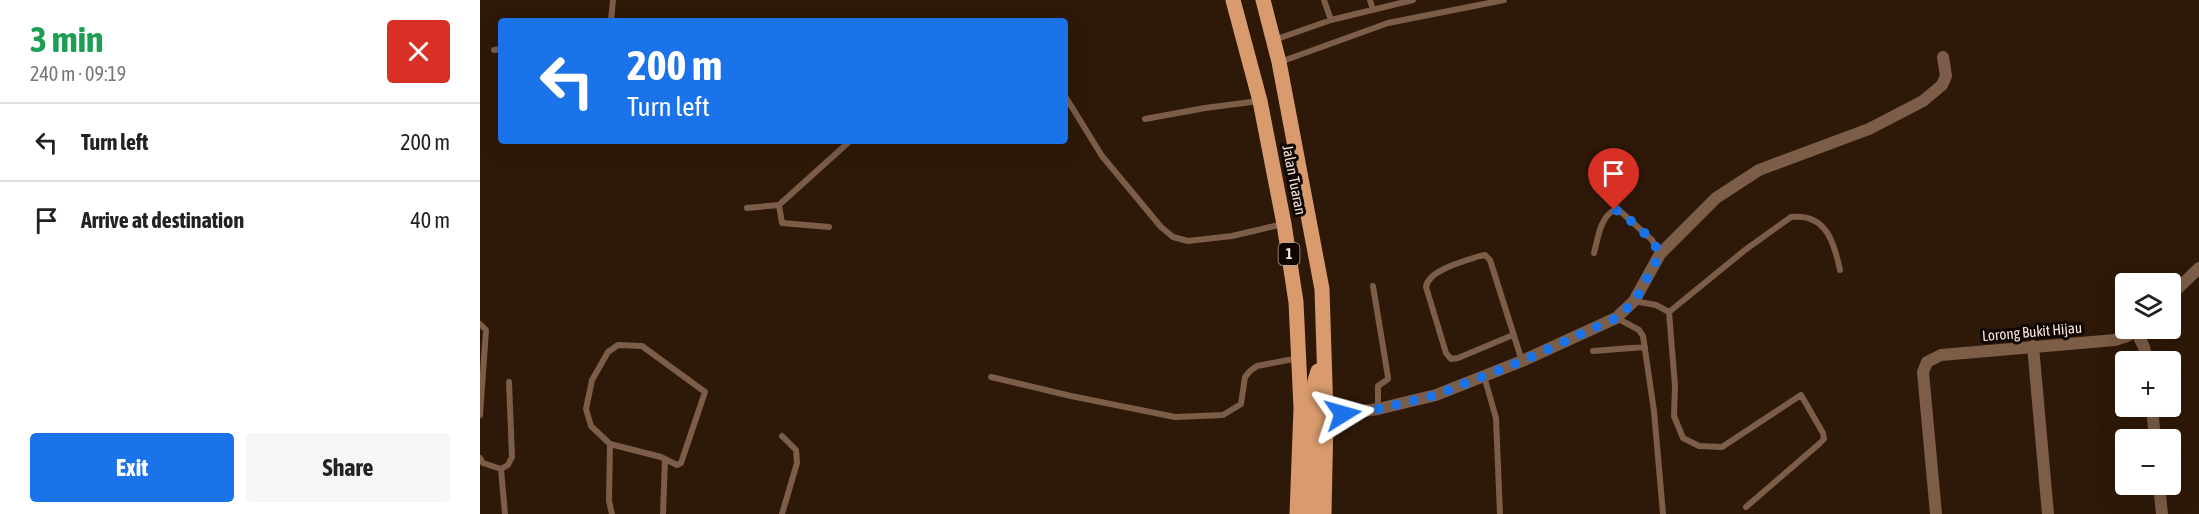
<!DOCTYPE html>
<meta charset="utf-8">
<style>
body{margin:0;font-family:"Asap Condensed",sans-serif;background:#f6f6f6;color:#222;height:100vh;display:flex;flex-direction:column;font-size:22px;white-space:nowrap}
*{box-sizing:border-box;margin:0}
p{font-size:20px;color:#767676}
.icon{flex:none;width:33px;height:33px;fill:none;stroke:currentColor;stroke-width:2;stroke-linecap:round;stroke-linejoin:round}
.map{position:relative;flex:1;overflow:hidden}
.drawer{display:flex;flex-direction:column;background:#fff;width:480px}
.drawer>*{flex:none}
.hud{position:absolute;left:18px;top:18px;width:570px;height:126px;border-radius:6px;box-shadow:0 6px 24px #0002;background:#1a73e8;color:#fff;overflow:hidden}
.buttons{position:absolute;left:1635px;top:273px;display:grid;gap:12px}
.buttons a{display:grid;place-items:center;width:66px;height:66px;border-radius:6px;background:#fff;box-shadow:0 6px 24px #0002;font-size:30px}
.pin{position:absolute;display:grid;place-items:center;width:51px;height:51px;color:#fff;margin:-62px -26px;border-radius:50% 50% 50% 0;rotate:-45deg;box-shadow:0 0 6px #0007}
.pin .icon{rotate:45deg}
.me{position:absolute;width:66px;margin:-33px;rotate:82deg;stroke-linejoin:round;filter:drop-shadow(0 0 4px #0008)}
.turn{display:flex;align-items:center;gap:21px;height:126px;padding:0 30px;font-size:27px}
.turn .icon{width:78px;height:78px;stroke-width:2.5}
.turn b{display:block;font-size:42px;line-height:51px}
.round{display:grid;place-items:center;flex:none;width:63px;height:63px;border-radius:6px;background:#f6f6f6}
.head{display:flex;align-items:center;justify-content:space-between;height:102px;padding:0 30px}
h1{font-size:36px;font-weight:700;line-height:45px;color:#1e9e55}
.primary-button{display:flex;gap:12px;margin-top:auto;padding:12px 30px}
.primary-button a{flex:1;height:69px;border-radius:6px;background:#1a73e8;color:#fff;font-size:24px;font-weight:700;line-height:69px;text-align:center}
.primary-button a+a{background:#f6f6f6;color:#222}
ul{padding:0;list-style:none}
li{display:flex;align-items:center;gap:18px;height:78px;padding:0 30px;border-top:2px solid #e0e0e0}
li div{flex:1}
li b{display:block;font-size:22px}
li em{font-style:normal}
main{display:flex;flex:1;min-height:0}
.map>svg:first-child{display:block}
.lines{fill:none;stroke-linecap:round;stroke-linejoin:round}
.lane{stroke:#7b5d48;stroke-width:6}
.street{stroke:#7b5d48;stroke-width:12}
.primary{stroke:#d99b6e;stroke-width:15}
.route{stroke:#1a73e8;stroke-width:10;stroke-dasharray:0 18}
.labels{text-anchor:middle;stroke-width:6;stroke-linejoin:round;paint-order:stroke}
.shield{fill:#0f0602;stroke:#b1a49b;stroke-width:1.5}
.shield-label{font-size:14px;font-weight:bold;fill:#f6e7dd}
.street-label{font-size:15px;fill:#f6e7dd;stroke:#0f0602}
</style>
<main>
<section class="drawer">
<div class="head"><div><h1>3 min</h1><p>240 m · 09:19</p></div><a class="round" style="background:#d93025;color:#fff"><svg class="icon" aria-label="close" viewBox="0 0 24 24"><path d="M6 6l12 12M18 6L6 18"/></svg></a></div>
<ul>
<li><svg class="icon" aria-label="left" viewBox="0 0 24 24"><path d="M17 20v-9H6M10 6l-5 5 5 5"/></svg><div><b>Turn left</b></div><em>200 m</em></li>
<li><svg class="icon" aria-label="arrive" viewBox="0 0 24 24"><path d="M6 21V4h12l-3 4 3 4H6"/></svg><div><b>Arrive at destination</b></div><em>40 m</em></li>
</ul>
<div class="primary-button"><a>Exit</a><a>Share</a></div>
</section>
<div class="map">
<svg width="1719" height="514" viewBox="0 0 1719 514">
<rect width="100%" height="100%" fill="#2e1908"/>
<g class="lines">
<path class="lane" d="M 844,0 L 851,20
M 890,0 L 893,10
M 131,21 L 133,0
M 794,40 L 851,20 L 933,0
M 14,50 L 21,49
M 800,62 L 908,23 L 1024,0
M 585,96 L 622,156 L 681,227 L 693,237 L 708,241 L 752,236 L 803,224
M 665,119 L 725,108 L 779,101
M 299,205 L 302,223 L 349,227
M 267,208 L 299,205 L 370,141
M 1114,253 C 1118,238 1120,218 1134,210 L 1140,211 L 1172,240 L 1179,253
M 893,286 L 908,377 L 908,379 L 898,386 L 898,409
M 1154,301 L 1176,305 L 1189,312 L 1195,386 L 1194,416 L 1203,438 L 1219,446 L 1242,447 L 1321,395 L 1343,433 L 1344,439 L 1339,444 L 1266,507
M 1189,312 L 1265,250 L 1311,217 C 1346,213 1354,242 1360,270
M 1137,318 L 1159,330 L 1163,336 L 1174,411 L 1183,514
M 0,324 L 6,330 L 0,415
M 1033,335 L 978,358 L 971,359 L 966,353 L 946,287 C 948,270 985,261 1000,256 L 1005,255 L 1010,260 L 1042,361
M 138,345 L 162,346 L 225,392 L 201,463 L 197,465 L 181,457 L 130,444 L 111,426 L 106,409 L 112,380 L 128,352 Z
M 1113,351 L 1165,347
M 1004,376 L 1016,418 L 1020,514
M 511,377 L 591,396 L 695,417 L 743,415 L 761,404 L 765,377 L 770,371 L 777,366 L 819,358
M 302,436 L 316,450 L 317,463 L 302,514
M 130,444 L 129,501 L 132,514
M 0,458 L 3,463 L 21,469
M 25,514 L 21,469 L 28,465 L 32,457 L 29,382
M 183,514 L 185,460"/>
<path class="street" d="M 1690,296 L 1719,268
M 1656,331 L 1664,347 L 1667,362
M 1553,346 L 1568,514
M 1672,406 L 1675,440
M 846,416 L 898,409 L 956,395 L 1042,361 L 1136,318 L 1154,301 L 1180,254 L 1236,198 L 1279,170 L 1389,129 L 1443,101 L 1462,85 L 1466,76 L 1463,57
M 1679,484 L 1682,514
M 1456,514 L 1443,372 L 1447,362 L 1461,355 L 1635,340 L 1647,336 L 1659,328"/>
<path class="primary" d="M 753,0 L 780,101 L 804,224 L 816,302 L 821,408 L 817,514
M 783,0 L 799,62 L 842,289 L 846,416 L 844,514
M 832,514 L 835,381 L 838,371"/>
</g>
<g class="lines">
<path class="route" d="M 863,414 L 898,409 L 956,395 L 1042,361 L 1136,318 L 1155,301 L 1180,254 L 1172,240 L 1140,211 L 1134,210"/>
</g>
<g class="labels">
<rect class="shield" x="798.5" y="243" width="21" height="22" rx="4.5"/>
<g class="shield-label">
<text x="809" y="259">1</text>
</g>
<g class="street-label">
<text transform="translate(814 180) rotate(79)" y="5">Jalan Tuaran</text>
<text transform="translate(1552 332) rotate(-5)" y="5">Lorong Bukit Hijau</text>
</g>
</g>
</svg>
<div class="buttons">
<a><svg class="icon" aria-label="layers" viewBox="0 0 24 24"><path d="M12 4l9 5-9 5-9-5zM3 14l9 5 9-5"/></svg></a>
<a>+</a>
<a>−</a>
</div>
<div class="pin" style="left:1134px;top:210px;background:#d93025"><svg class="icon" aria-label="arrive" viewBox="0 0 24 24"><path d="M6 21V4h12l-3 4 3 4H6"/></svg></div>
<svg class="me" style="left:863px;top:414px" viewBox="-20 -20 40 40"><path d="M0-17L14 15 0 8-14 15z" fill="#1a73e8" stroke="#fff" stroke-width="4"/></svg>
<div class="hud">
<div class="turn"><svg class="icon" aria-label="left" viewBox="0 0 24 24"><path d="M17 20v-9H6M10 6l-5 5 5 5"/></svg><div><b>200 m</b>Turn left</div></div>
</div>
</div>
</main>
